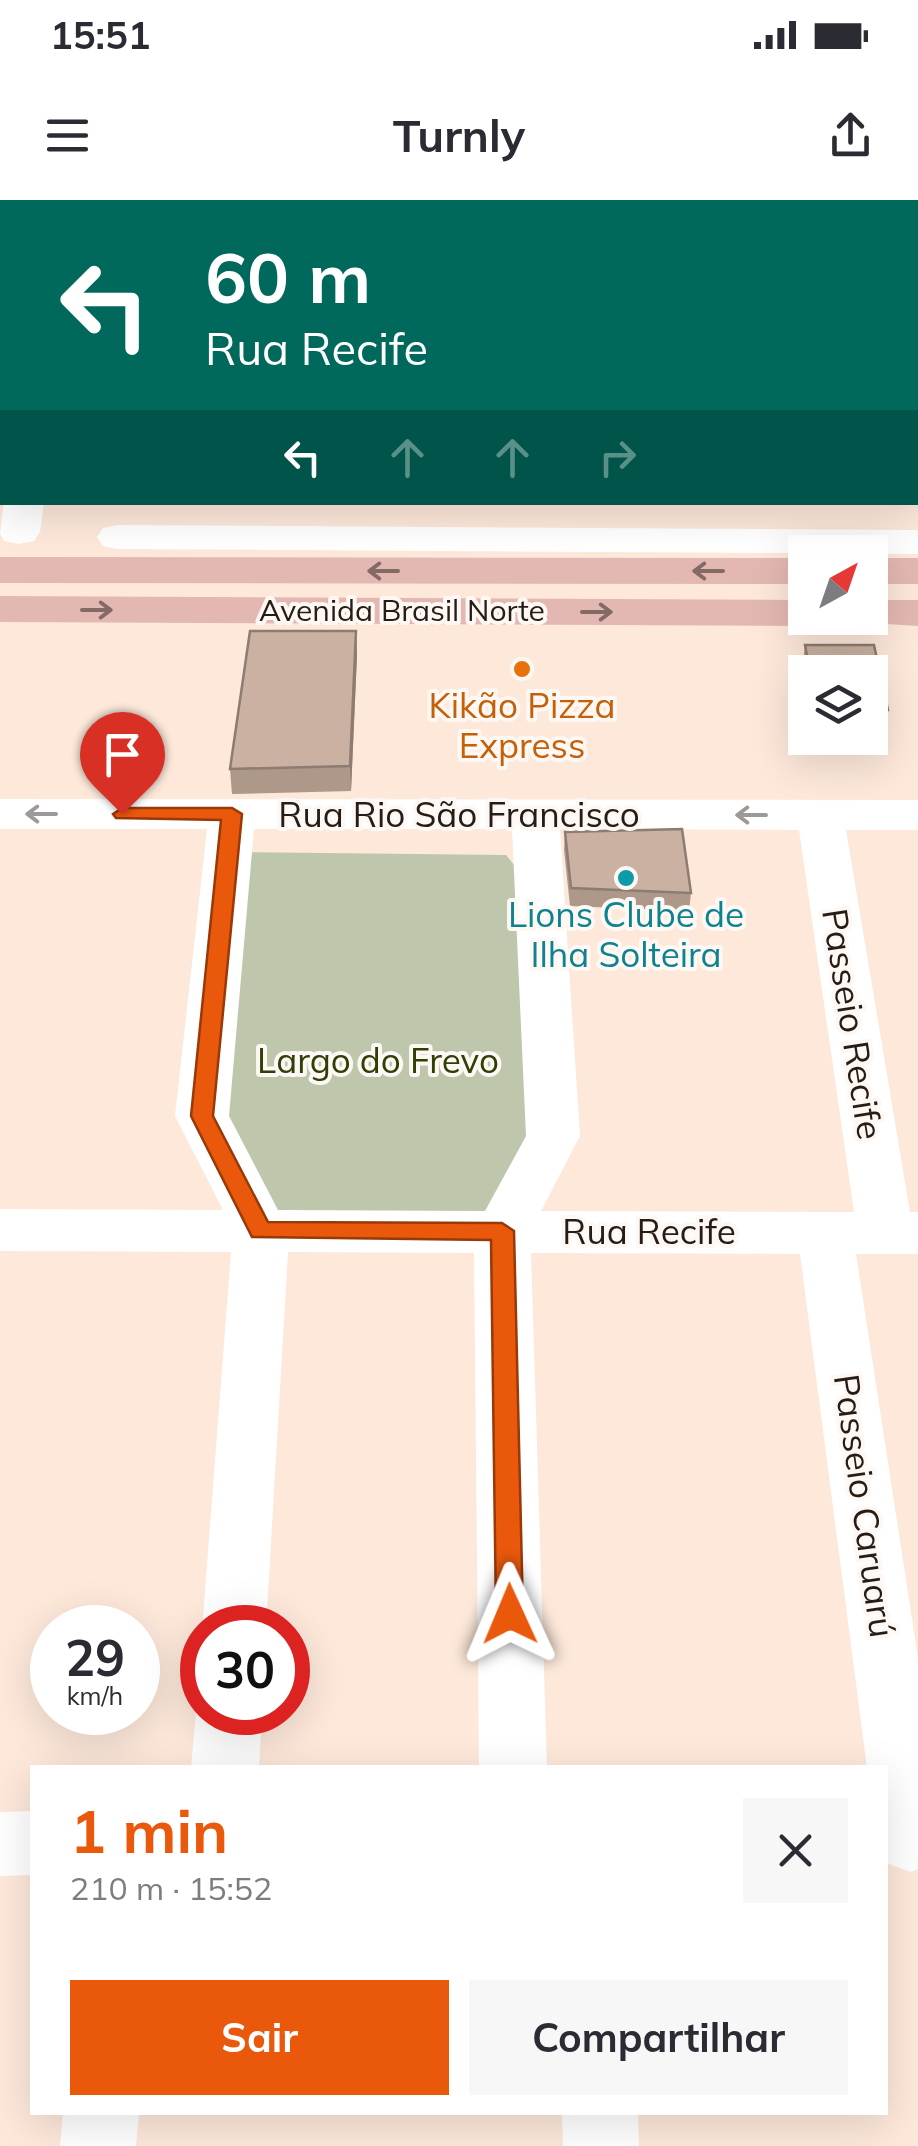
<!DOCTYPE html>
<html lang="pt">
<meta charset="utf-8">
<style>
body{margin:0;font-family:Mulish,sans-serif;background:#f7f7f7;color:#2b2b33;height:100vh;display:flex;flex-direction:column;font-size:38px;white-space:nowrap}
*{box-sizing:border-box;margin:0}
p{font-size:32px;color:#7c7c81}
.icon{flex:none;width:55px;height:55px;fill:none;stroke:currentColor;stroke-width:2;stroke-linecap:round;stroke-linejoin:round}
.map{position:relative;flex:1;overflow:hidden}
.panel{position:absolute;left:30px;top:1565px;width:858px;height:350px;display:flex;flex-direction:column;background:#fff;border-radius:0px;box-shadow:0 10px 40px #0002}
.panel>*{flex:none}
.banner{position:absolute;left:0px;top:0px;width:920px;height:305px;box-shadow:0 10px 40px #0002;background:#00695c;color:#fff;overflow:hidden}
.needle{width:65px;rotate:40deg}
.buttons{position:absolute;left:788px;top:335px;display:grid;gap:20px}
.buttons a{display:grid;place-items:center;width:100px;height:100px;border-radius:0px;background:#fff;box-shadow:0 10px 40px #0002;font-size:50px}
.speed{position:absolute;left:30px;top:1405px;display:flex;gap:20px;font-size:50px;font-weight:700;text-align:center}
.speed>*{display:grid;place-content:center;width:130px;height:130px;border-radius:50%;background:#fff;box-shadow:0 10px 40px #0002;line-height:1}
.speed small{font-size:25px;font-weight:400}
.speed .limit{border:15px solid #d22;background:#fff;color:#111}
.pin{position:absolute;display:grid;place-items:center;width:85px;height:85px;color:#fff;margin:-102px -42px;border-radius:50% 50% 50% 0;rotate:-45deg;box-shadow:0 0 10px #0007}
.pin .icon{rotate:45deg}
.me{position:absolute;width:110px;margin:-55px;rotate:359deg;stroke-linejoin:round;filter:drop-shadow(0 0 8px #0008)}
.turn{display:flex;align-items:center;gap:35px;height:210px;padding:0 40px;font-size:45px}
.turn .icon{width:130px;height:130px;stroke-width:2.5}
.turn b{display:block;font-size:70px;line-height:85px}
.lanes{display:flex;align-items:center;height:95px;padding:0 40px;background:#0003;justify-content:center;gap:50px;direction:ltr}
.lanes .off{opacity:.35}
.round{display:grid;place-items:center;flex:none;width:105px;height:105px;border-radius:0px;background:#f7f7f7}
.headline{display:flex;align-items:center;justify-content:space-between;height:170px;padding:0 40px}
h1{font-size:60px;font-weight:700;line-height:75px;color:#ea580c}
.primary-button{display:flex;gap:20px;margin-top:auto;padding:20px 40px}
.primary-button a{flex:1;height:115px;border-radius:0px;background:#ea580c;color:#fff;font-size:40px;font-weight:700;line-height:115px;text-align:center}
.primary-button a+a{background:#f7f7f7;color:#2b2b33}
.status{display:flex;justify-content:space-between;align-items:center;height:70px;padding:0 50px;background:#fff;direction:ltr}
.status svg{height:28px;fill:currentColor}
header{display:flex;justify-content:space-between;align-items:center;height:130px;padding:0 40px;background:#fff;font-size:45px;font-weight:700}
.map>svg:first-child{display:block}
.green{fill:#bec7ac}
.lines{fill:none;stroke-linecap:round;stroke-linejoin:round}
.minor{fill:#fff;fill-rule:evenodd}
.major{fill:#e4b8b2;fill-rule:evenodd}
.wall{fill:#ae988a}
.shaded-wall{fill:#8d7c71}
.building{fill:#cab1a1;stroke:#8d7c71;stroke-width:2.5}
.oneway{stroke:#846a64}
.oneway2{stroke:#9d9996}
.route{fill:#ea580c;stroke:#983908;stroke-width:2.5}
.food-dot{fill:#e8710a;stroke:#fef8f5;stroke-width:4}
.culture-dot{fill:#0f9aa8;stroke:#fef8f5;stroke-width:4}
.labels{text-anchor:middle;stroke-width:8;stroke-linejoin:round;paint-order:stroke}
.far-street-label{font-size:30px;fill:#251c16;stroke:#fef8f5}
.food-label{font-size:35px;fill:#c56008;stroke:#fef8f5}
.street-label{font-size:35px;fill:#251c16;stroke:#fef8f5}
.culture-label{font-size:35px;fill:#0d838f;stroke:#fef8f5}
.park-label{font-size:35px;fill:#313e05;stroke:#fef8f5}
</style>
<div class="status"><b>15:51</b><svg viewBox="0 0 49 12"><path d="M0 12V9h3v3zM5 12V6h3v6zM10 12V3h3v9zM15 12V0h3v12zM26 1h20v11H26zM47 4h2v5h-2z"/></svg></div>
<header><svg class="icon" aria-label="menu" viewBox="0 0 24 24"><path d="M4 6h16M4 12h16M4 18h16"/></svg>Turnly<svg class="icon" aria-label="share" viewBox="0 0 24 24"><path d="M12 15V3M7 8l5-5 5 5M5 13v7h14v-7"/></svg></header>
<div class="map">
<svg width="918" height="1946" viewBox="0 0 918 1946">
<rect width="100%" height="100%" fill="#fde8da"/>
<path class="green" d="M 239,652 L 506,655 L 529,683 L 540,938 L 493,1020 L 269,1019 L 213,915 Z"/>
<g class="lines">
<path class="minor" d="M 51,0 L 85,0 L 85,2 L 51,2 Z
M 472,0 L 506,0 L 506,2 L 472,2 Z
M 663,0 L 697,0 L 698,2 L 664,2 Z
M 863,0 L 897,0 L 897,2 L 863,2 Z
M 0,100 L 2,100 L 2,122 L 0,122 Z
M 4,302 L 44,302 L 40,332 L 34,341 L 19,344 L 4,341 L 0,334 Z
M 118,325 L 918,330 L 918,354 L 118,349 L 103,346 L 97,337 L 103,328 Z
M 0,599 L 918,600 L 918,630 L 846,630 L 910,1012 L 918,1012 L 918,1054 L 856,1054 L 918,1458 L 918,1669 L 911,1672 L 886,1663 L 885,1568 L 867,1568 L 800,1054 L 531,1053 L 547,1568 L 479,1568 L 474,1053 L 288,1052 L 266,1428 L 202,1430 L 231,1052 L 0,1051 L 0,1009 L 223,1010 L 175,916 L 207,629 L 0,629 ZM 254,629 L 512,629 L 526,936 L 485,1011 L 278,1010 L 229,916 ZM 560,629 L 799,630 L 854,1012 L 541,1011 L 580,936 Z
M 202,1497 L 202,1512 L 262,1512 L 259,1568 L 191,1568 L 196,1512 Z
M 32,1611 L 32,1675 L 0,1676 L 0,1612 Z
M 63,1912 L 139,1912 L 136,1946 L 60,1946 Z
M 562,1912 L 638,1912 L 639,1946 L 563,1946 Z"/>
<path class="major" d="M 0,357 L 805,358 L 805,384 L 0,383 Z
M 870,358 L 918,358 L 918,384 L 870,384 Z
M 0,396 L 805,400 L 805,418 L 823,418 L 805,426 L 0,422 Z
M 870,400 L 918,400 L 918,426 L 855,422 L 852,418 L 870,418 Z"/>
</g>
<path class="wall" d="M 356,431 L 357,455 L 351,591 L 232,594 L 230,569 Z
M 805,445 L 874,445 L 888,510 L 886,528 L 870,528 L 870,472 L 805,472 L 805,476 L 803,463 Z
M 565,632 L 691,693 L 689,711 L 570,706 L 564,650 Z"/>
<path class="shaded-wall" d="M 356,431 L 357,455 L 351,591 L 350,566 Z"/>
<path class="building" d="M 250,431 L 356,431 L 350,566 L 230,569 Z
M 805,445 L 874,445 L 888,510 L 870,510 L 870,472 L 810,472 Z
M 682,629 L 691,693 L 571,688 L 565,632 Z"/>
<defs><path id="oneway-shaft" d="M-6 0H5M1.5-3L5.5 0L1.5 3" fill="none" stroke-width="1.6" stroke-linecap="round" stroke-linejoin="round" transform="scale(2.5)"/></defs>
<g class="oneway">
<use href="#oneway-shaft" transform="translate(383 371) rotate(-180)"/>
<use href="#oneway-shaft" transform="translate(708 371) rotate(-180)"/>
<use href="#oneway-shaft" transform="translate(97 410)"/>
<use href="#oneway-shaft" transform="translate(597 412)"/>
</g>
<g class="oneway2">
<use href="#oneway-shaft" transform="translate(41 614) rotate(-180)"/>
<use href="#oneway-shaft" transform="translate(751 615) rotate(180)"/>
</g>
<path class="route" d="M 122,608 L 232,608 L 242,614 L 213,916 L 268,1022 L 502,1023 L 514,1031 L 523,1414 L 519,1422 L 510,1426 L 500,1422 L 496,1414 L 491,1040 L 252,1037 L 191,916 L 221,620 L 116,618 L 113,614 Z"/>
<circle class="food-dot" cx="522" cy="469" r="10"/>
<circle class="culture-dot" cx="626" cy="678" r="10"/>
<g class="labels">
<g class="far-street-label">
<text x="402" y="421">Avenida Brasil Norte</text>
</g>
<g class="food-label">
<text x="522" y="518">Kikão Pizza<tspan x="522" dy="40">Express</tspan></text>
</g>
<g class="street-label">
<text x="459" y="627">Rua Rio São Francisco</text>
<text transform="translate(852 824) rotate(81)" y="12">Passeio Recife</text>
<text x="649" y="1044">Rua Recife</text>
<text transform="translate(864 1306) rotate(82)" y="12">Passeio Caruarú</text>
</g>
<g class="culture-label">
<text x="626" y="727">Lions Clube de<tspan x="626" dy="40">Ilha Solteira</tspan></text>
</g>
<g class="park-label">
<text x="378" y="873">Largo do Frevo</text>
</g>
</g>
</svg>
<div class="buttons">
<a><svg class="needle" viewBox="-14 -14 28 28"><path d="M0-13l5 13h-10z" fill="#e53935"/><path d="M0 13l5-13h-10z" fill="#7c7c81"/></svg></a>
<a><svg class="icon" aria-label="layers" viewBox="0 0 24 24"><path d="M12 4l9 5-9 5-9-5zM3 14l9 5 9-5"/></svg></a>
</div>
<div class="speed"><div>29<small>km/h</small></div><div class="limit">30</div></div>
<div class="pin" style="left:122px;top:614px;background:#d93025"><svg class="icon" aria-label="arrive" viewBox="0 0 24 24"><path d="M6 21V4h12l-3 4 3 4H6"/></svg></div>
<svg class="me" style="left:510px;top:1414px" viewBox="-20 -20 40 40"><path d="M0-17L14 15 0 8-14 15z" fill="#ea580c" stroke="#fff" stroke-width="4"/></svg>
<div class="banner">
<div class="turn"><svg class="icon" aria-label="left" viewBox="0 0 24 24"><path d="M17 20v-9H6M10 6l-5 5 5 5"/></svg><div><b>60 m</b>Rua Recife</div></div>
<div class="lanes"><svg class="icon" aria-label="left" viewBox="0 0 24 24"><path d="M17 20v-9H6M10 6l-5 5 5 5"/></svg><svg class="icon off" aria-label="ahead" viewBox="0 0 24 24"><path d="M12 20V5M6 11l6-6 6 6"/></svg><svg class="icon off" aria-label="ahead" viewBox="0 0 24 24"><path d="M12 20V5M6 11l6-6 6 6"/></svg><svg class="icon off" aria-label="right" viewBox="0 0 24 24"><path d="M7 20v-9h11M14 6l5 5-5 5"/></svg></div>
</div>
<section class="panel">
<div class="headline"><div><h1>1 min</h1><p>210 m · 15:52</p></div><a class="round"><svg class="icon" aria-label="close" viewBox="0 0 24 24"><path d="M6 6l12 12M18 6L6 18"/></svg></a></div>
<div class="primary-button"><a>Sair</a><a>Compartilhar</a></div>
</section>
</div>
